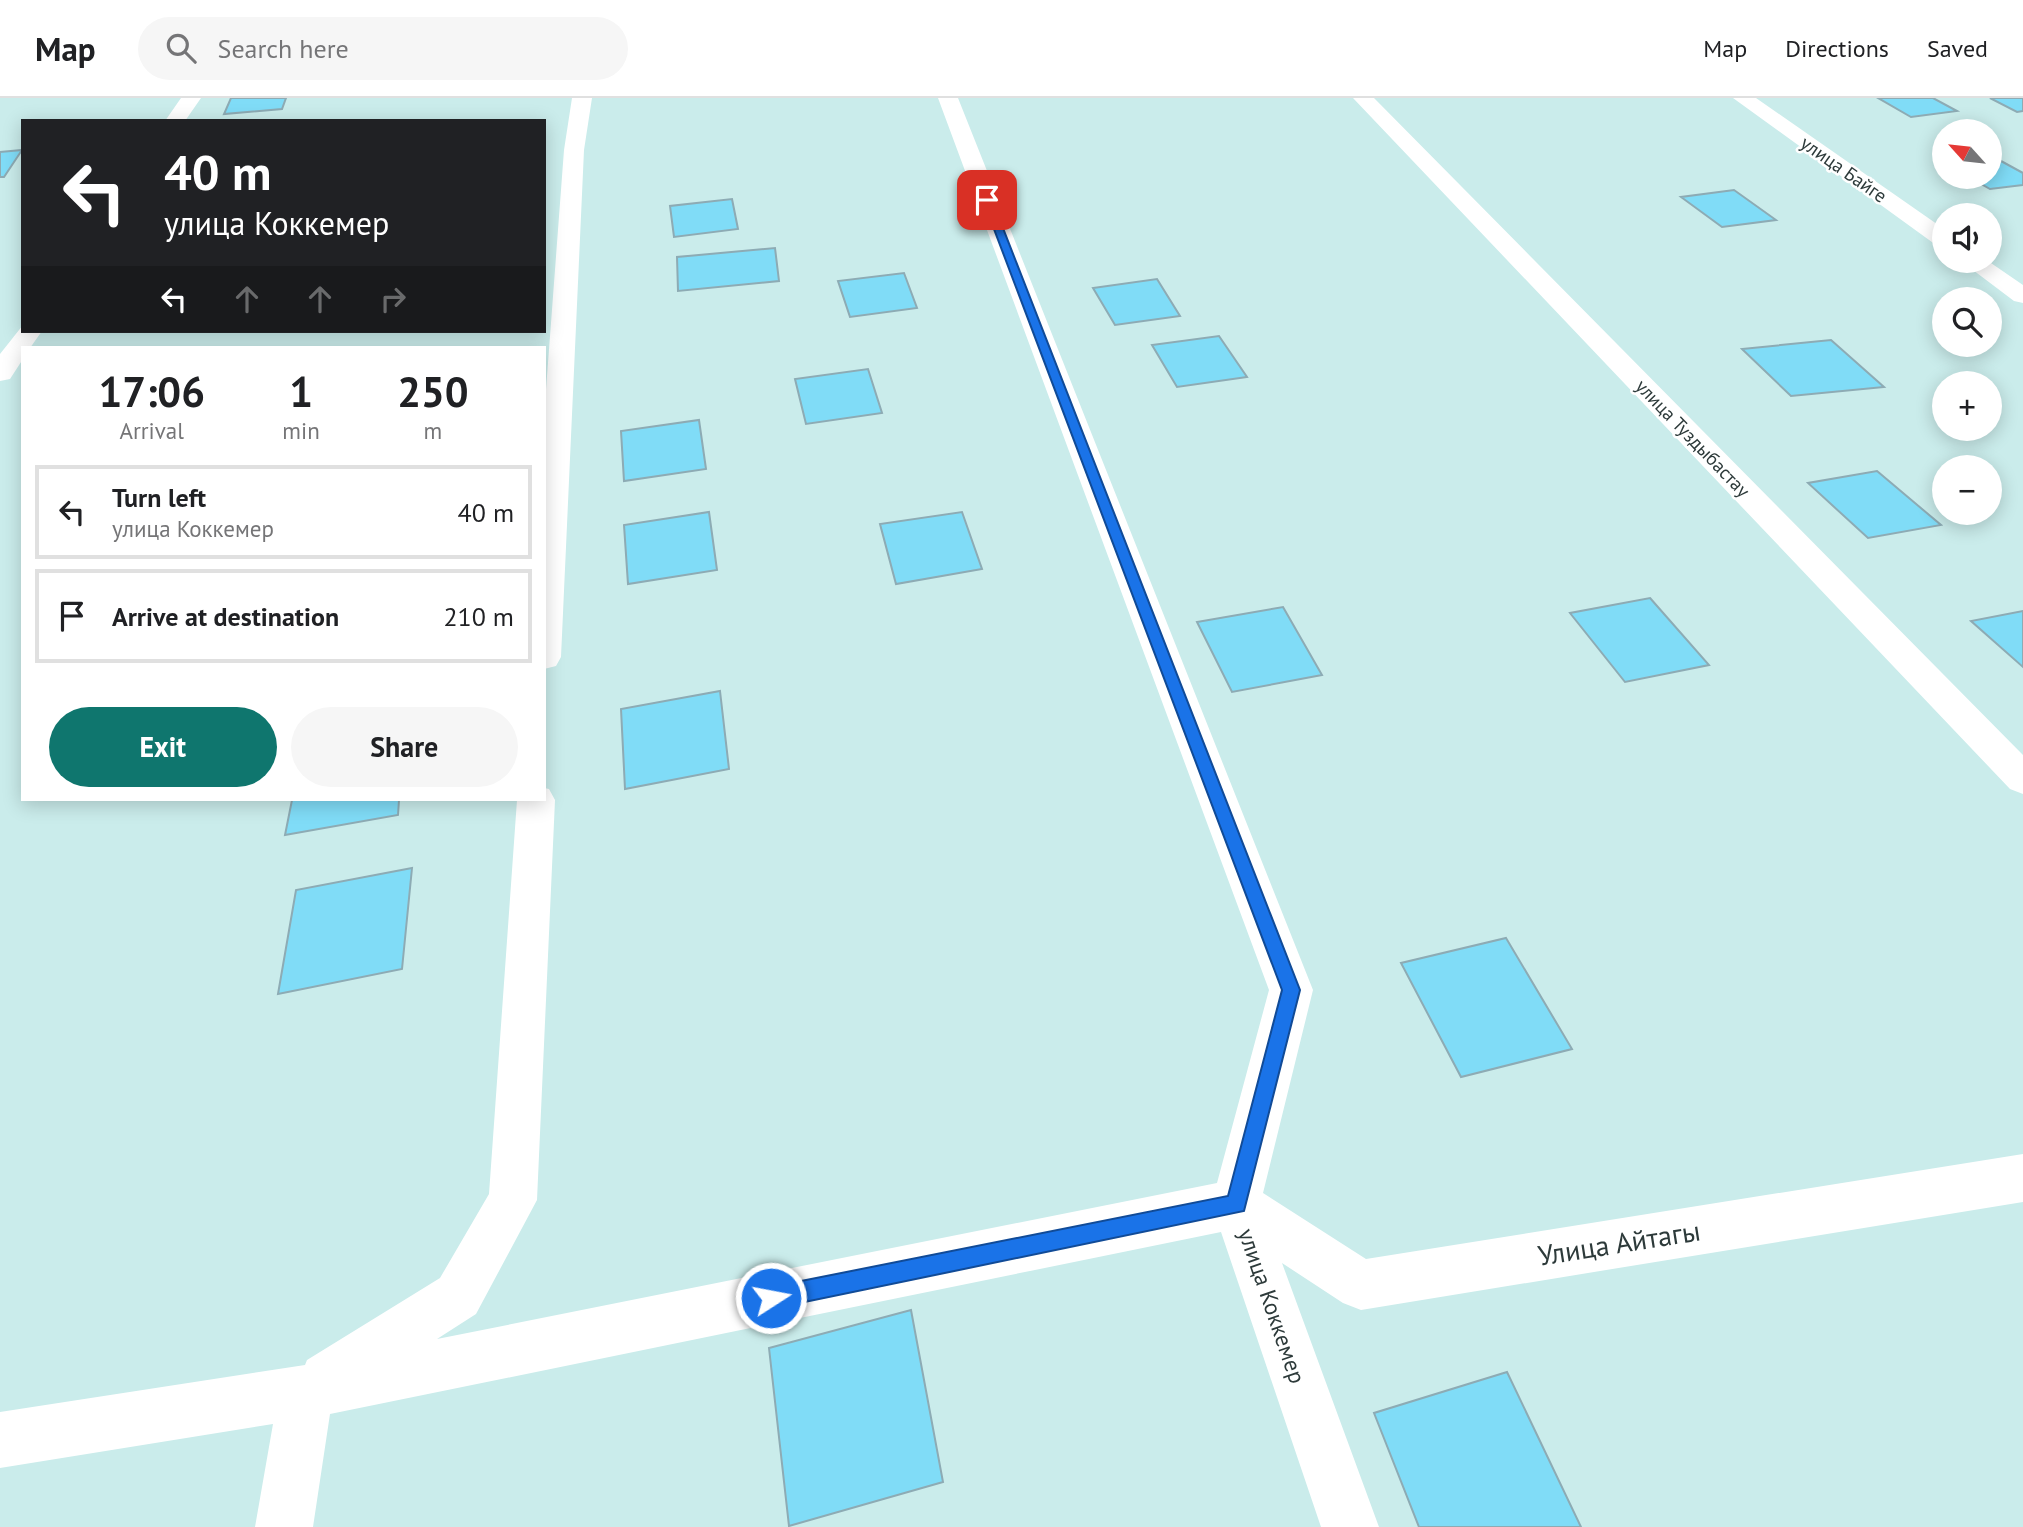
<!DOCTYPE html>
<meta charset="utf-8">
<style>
body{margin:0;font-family:"PT Sans",sans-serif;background:#f6f6f6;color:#202124;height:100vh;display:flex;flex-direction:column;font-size:26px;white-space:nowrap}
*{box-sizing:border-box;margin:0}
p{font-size:23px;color:#757577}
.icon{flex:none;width:38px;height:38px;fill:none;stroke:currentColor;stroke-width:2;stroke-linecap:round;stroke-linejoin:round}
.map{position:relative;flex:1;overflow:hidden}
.side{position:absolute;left:21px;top:248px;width:525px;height:455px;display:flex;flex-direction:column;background:#fff;border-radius:0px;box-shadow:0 4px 18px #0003}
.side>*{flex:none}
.banner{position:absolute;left:21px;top:21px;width:525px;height:214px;border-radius:0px;box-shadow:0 4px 18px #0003;background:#202124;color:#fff;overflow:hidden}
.needle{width:46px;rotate:297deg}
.buttons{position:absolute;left:1932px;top:21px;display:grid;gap:14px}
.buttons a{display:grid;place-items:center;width:70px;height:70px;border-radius:50%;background:#fff;box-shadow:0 4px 18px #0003;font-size:35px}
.pin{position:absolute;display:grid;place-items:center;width:60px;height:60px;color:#fff;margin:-30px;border-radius:14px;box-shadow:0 4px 10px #0006}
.me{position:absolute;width:77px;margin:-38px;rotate:79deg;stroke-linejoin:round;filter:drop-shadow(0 0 5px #0008)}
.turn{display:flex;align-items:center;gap:24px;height:147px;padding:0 28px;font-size:32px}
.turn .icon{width:91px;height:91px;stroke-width:2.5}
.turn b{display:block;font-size:49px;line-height:60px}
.lanes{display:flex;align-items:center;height:66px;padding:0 28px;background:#0003;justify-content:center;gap:35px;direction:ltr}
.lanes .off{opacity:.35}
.eta{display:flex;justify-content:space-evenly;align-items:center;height:119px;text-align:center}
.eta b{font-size:42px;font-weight:700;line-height:49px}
.button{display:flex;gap:14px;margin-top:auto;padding:14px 28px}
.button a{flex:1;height:80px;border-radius:42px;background:#0f766e;color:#fff;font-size:28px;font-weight:700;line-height:80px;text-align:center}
.button a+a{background:#f6f6f6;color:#202124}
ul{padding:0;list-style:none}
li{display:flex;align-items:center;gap:21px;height:94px;margin:0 14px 10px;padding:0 14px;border:4px solid #e0e0e0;border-radius:0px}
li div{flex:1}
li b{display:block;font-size:26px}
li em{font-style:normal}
header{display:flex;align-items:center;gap:42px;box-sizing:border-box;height:98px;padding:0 35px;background:#fff;border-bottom:2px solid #e0e0e0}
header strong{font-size:33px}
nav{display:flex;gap:38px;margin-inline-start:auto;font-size:24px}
.search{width:490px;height:63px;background:#f6f6f6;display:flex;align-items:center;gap:18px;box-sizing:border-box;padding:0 24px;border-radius:38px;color:#757577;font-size:26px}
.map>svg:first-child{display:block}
.building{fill:#80dcf7;stroke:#8dabb4;stroke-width:2}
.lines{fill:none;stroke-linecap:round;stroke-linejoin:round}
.street{fill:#fff;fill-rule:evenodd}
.route{fill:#1a73e8;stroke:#114b97;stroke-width:2}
.labels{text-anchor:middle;stroke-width:5;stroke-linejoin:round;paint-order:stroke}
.far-street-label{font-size:19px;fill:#2d3a3a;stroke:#fff}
.street-label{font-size:23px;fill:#2d3a3a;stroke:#fff}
.near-street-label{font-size:28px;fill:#2d3a3a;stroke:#fff}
</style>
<header>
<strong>Map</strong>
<div class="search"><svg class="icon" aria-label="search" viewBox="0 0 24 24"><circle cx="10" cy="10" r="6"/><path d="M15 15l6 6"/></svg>Search here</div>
<nav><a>Map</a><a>Directions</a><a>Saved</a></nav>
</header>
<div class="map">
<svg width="2023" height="1429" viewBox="0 0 2023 1429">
<rect width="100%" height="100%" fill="#caeceb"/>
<path class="building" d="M 231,0 L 286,0 L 282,11 L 224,16 Z
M 1878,0 L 1933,0 L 1957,13 L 1911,19 Z
M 1990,0 L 2023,0 L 2023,13 L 2017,14 Z
M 22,52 L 4,79 L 0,79 L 0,54 Z
M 1990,57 L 2023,75 L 2023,87 L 1990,91 L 1969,79 L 1990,79 Z
M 1734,92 L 1776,122 L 1722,129 L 1681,99 Z
M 732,101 L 738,131 L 674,139 L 670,108 Z
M 775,150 L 779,183 L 678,193 L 677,159 Z
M 904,175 L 917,210 L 850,219 L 838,183 Z
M 1157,181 L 1180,218 L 1115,227 L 1093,190 Z
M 1219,238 L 1247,279 L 1177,289 L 1152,247 Z
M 1831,242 L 1884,289 L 1791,298 L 1742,251 Z
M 868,271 L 882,315 L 806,326 L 795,281 Z
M 699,322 L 706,371 L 624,383 L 621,333 Z
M 1877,373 L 1941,427 L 1868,440 L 1808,385 Z
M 709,414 L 717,472 L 628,486 L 624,427 Z
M 962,414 L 982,471 L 896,486 L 880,426 Z
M 1650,500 L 1709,567 L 1625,584 L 1570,515 Z
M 1283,509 L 1322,577 L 1232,594 L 1197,524 Z
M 2023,513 L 2023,569 L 1971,523 Z
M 720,593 L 729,671 L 625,691 L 621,611 Z
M 292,702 L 399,702 L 398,717 L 285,737 Z
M 412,770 L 402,871 L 278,896 L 296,792 Z
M 1506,840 L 1572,951 L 1461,979 L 1401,865 Z
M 911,1212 L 943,1384 L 789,1428 L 769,1250 Z
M 1507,1274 L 1581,1429 L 1419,1429 L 1374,1315 Z"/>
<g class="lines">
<path class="street" d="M 181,0 L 201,0 L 185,23 L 165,23 Z
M 572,0 L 592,0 L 584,52 L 561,559 L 556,568 L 544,571 L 544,318 L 564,52 Z
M 938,0 L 958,0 L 1313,892 L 1263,1095 L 1366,1161 L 2023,1056 L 2023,1104 L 1361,1212 L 1343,1205 L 1282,1165 L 1379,1429 L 1321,1429 L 1221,1134 L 330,1316 L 313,1429 L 255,1429 L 273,1326 L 0,1370 L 0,1314 L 305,1267 L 307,1262 L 440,1180 L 489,1096 L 517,702 L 544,702 L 544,690 L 549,691 L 555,702 L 537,1102 L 476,1216 L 437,1241 L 1217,1085 L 1269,892 Z
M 1353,0 L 1374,0 L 2023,657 L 2023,696 L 2010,691 Z
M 1733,0 L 1756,0 L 1944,131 L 1944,149 L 1936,147 Z
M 1961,163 L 1988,163 L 2023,187 L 2023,205 L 2014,203 Z
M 23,227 L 23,233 L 42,233 L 30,250 L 23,250 L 23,261 L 10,281 L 0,283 L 0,256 Z"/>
</g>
<path class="route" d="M 987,99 L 992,102 L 1300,892 L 1244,1113 L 771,1211 L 764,1207 L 761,1200 L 764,1192 L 771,1189 L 1228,1098 L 1282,892 L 983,102 Z"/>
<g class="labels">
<g class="far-street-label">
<text transform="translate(1844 71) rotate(35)" y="7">улица Байге</text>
<text transform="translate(1693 340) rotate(46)" y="7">улица Туздыбастау</text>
</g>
<g class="street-label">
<text transform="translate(1272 1208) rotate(71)" y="8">улица Коккемер</text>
</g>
<g class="near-street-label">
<text transform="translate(1619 1145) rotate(-9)" y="10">Улица Айтагы</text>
</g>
</g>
</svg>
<div class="buttons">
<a><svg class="needle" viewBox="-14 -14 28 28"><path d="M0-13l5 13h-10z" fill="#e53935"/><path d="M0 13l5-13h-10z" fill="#757577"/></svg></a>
<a><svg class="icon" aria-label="sound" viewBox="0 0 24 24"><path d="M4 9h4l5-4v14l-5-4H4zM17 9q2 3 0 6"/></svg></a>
<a><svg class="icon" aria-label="search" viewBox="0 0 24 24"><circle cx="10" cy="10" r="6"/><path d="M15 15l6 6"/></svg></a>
<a>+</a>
<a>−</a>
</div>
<div class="pin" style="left:987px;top:102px;background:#d93025"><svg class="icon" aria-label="arrive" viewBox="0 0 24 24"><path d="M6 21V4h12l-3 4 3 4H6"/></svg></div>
<svg class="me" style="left:771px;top:1200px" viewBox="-20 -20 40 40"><circle r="17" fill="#1a73e8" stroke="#fff" stroke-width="3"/><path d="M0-11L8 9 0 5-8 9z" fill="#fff"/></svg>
<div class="banner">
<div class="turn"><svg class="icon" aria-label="left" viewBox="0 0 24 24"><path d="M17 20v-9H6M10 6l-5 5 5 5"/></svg><div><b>40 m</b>улица Коккемер</div></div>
<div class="lanes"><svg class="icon" aria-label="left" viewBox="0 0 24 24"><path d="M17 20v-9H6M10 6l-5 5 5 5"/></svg><svg class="icon off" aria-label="ahead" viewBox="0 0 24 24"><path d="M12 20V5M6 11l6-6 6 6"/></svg><svg class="icon off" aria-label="ahead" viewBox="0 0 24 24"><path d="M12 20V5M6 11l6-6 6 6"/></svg><svg class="icon off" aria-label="right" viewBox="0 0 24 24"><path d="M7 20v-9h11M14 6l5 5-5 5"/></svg></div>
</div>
<section class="side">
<div class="eta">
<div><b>17:06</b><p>Arrival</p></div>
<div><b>1</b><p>min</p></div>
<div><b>250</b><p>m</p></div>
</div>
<ul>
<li><svg class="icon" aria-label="left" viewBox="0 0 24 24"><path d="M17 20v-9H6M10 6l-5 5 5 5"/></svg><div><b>Turn left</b><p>улица Коккемер</p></div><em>40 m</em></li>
<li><svg class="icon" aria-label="arrive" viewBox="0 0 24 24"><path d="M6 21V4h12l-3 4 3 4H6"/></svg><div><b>Arrive at destination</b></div><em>210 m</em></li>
</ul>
<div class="button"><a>Exit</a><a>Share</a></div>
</section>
</div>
